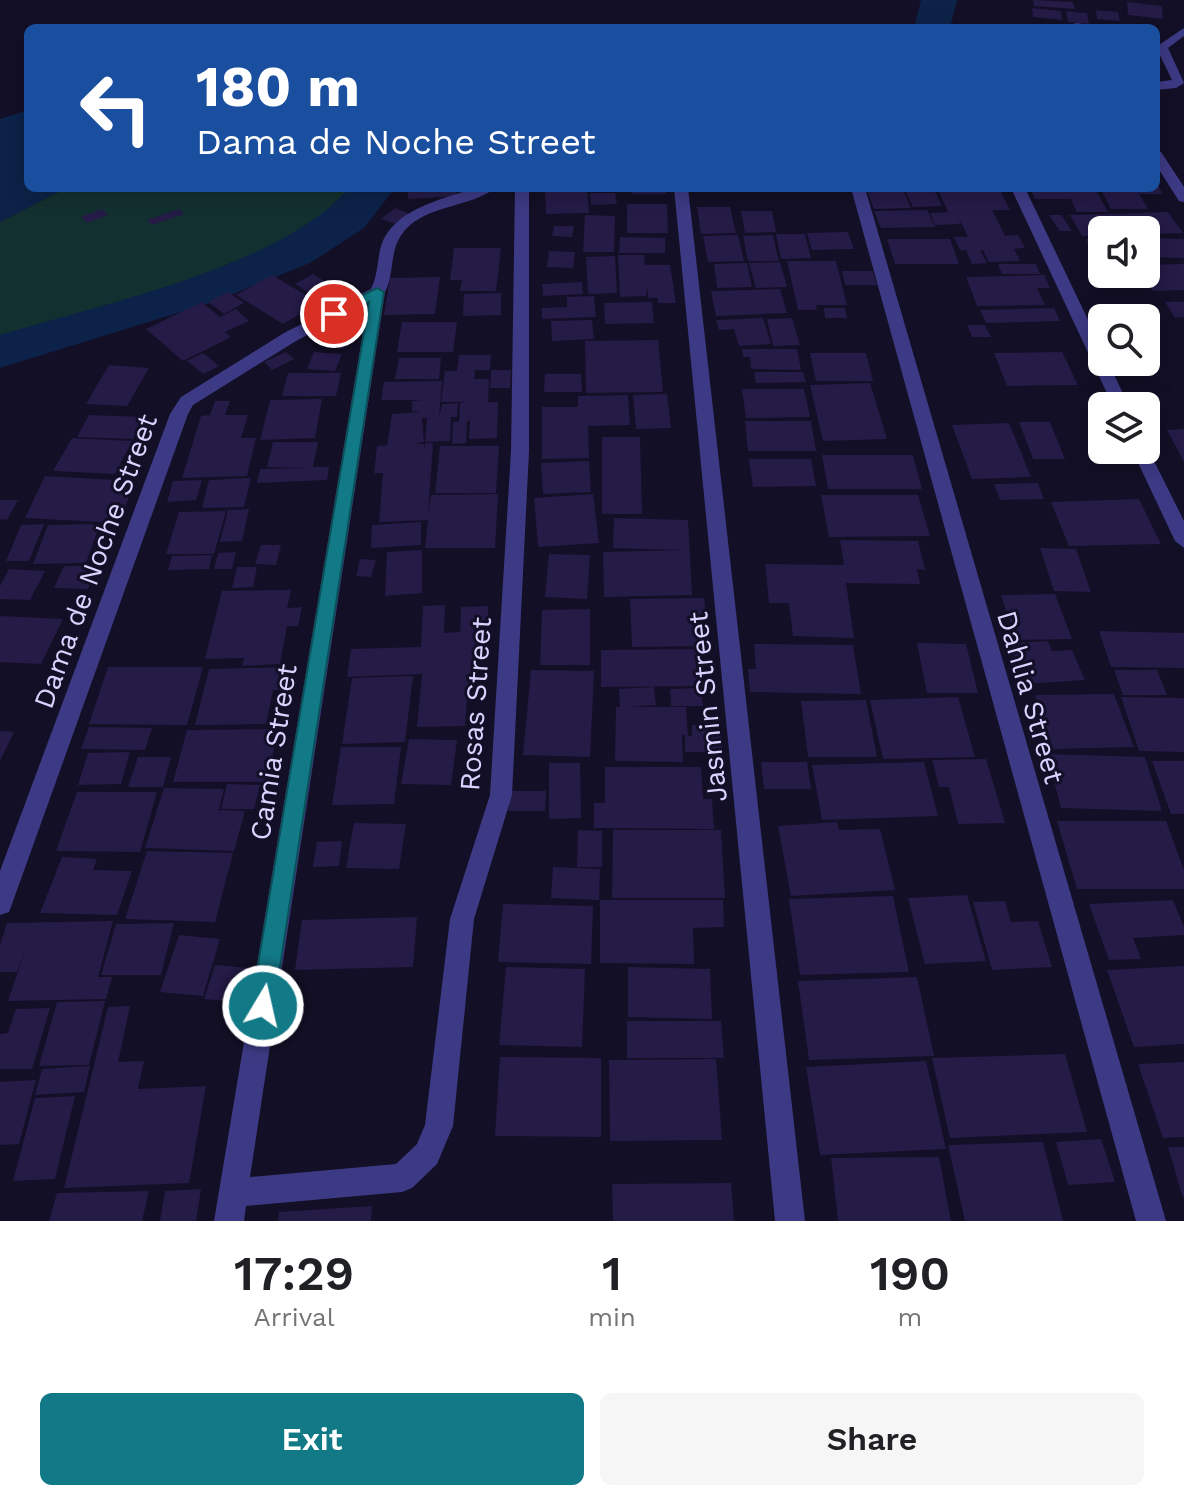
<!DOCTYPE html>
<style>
body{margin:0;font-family:"Work Sans",sans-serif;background:#f6f6f6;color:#202124;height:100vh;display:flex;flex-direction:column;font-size:30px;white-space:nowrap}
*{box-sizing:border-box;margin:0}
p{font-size:26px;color:#757577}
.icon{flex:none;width:44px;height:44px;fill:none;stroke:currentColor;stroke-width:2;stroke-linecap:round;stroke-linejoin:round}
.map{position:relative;height:1221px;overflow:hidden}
.sheet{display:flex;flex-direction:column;background:#fff;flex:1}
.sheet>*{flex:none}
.banner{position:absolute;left:24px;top:24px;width:1136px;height:168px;border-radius:12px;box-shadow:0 4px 20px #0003;background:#1a4fa0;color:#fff;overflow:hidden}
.controls{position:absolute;left:1088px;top:216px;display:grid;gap:16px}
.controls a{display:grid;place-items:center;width:72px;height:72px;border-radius:12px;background:#fff;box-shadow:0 4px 20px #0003;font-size:40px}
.pin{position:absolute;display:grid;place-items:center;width:68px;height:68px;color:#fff;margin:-34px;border:4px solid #fff;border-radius:50%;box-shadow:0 2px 8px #0007}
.me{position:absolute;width:88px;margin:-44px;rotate:9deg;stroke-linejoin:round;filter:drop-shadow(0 0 6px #0008)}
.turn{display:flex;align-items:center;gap:28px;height:168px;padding:0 40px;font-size:36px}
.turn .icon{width:104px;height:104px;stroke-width:2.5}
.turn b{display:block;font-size:56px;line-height:68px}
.eta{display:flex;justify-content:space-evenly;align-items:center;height:136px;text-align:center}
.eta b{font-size:48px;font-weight:600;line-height:56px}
.cta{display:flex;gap:16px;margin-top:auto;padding:16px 40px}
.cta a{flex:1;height:92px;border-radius:12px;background:#127987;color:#fff;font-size:32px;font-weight:600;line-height:92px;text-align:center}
.cta a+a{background:#f6f6f6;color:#202124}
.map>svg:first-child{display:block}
.green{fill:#12302f}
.water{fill:#0c2248}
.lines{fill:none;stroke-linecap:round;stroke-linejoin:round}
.river{fill:#0c2248;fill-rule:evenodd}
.building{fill:#241b47}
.minor{fill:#3d3a85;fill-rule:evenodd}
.route{fill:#127987;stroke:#0c4f58;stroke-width:2}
.labels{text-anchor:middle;stroke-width:6;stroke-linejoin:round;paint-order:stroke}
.street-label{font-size:28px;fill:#d9d4ff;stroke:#130f26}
</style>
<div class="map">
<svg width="1184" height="1221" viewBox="0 0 1184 1221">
<rect width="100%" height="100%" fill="#130f26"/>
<path class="green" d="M 66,188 L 357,188 L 321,223 L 196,292 L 0,352 L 0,222 Z"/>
<path class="water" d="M 28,110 L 28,188 L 66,188 L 0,222 L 0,119 Z"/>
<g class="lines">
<path class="river" d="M 921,0 L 957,0 L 950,28 L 914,28 Z
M 349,188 L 395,188 L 364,228 L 310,263 L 213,302 L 0,368 L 0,335 C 99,305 283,266 349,188 Z"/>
</g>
<path class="building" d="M 1033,0 L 1073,2 L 1075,9 L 1034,6 Z
M 1127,2 L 1162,6 L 1163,19 L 1128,15 Z
M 1032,8 L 1061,11 L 1062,20 L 1033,17 Z
M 1096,10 L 1118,12 L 1120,21 L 1097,19 Z
M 1066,11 L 1087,13 L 1089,24 L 1068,22 Z
M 1156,182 L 1163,194 L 1139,194 L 1148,209 L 1111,209 L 1100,188 L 1156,188 Z
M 408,188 L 456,188 L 456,196 L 408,199 Z
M 545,188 L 587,188 L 589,213 L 546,214 Z
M 632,188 L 666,188 L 666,194 L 632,194 Z
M 904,188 L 934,189 L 942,206 L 913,207 Z
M 937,188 L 999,188 L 1010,210 L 992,210 L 1005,236 L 1018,235 L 1025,248 L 1014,249 L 1020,261 L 989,262 L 983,250 L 980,250 L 987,263 L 972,264 L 966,250 L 960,250 L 954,237 L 968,237 L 958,216 L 961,224 L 935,225 L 930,213 L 948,212 Z
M 1030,188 L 1095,188 L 1108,212 L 1077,212 L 1071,199 L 1035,199 Z
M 903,190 L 911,208 L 874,209 L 867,191 Z
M 590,193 L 615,193 L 617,204 L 591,205 Z
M 627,204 L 667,204 L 668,233 L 627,233 Z
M 697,207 L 730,207 L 736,233 L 701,234 Z
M 395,208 L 410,214 L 396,224 L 381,219 Z
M 102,209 L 108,215 L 87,223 L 81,217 Z
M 179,209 L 184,214 L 152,225 L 147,220 Z
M 927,210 L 935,227 L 881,228 L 874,211 Z
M 741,211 L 772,211 L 776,232 L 745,233 Z
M 1168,212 L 1183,233 L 1146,234 L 1146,230 L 1102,230 L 1102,236 L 1082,236 L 1070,215 Z
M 585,215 L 615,216 L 614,252 L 583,252 Z
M 1049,215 L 1061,215 L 1072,231 L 1060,231 Z
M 554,226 L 574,226 L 572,237 L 552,236 Z
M 848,232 L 854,249 L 812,250 L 807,233 Z
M 776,234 L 805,234 L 811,258 L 781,259 Z
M 738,235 L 744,261 L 708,262 L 703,236 Z
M 773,235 L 779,261 L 748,261 L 743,236 Z
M 620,237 L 665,238 L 665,253 L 619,253 Z
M 1146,238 L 1184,239 L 1184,258 L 1146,257 Z
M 887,239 L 950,239 L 959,264 L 895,264 Z
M 1086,239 L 1102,239 L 1102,259 L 1093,258 Z
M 454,248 L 501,248 L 496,291 L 460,291 L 462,280 L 450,280 Z
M 549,251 L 575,252 L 573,268 L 547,267 Z
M 618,255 L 644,255 L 645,265 L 670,265 L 676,303 L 658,303 L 658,298 L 648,298 L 647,286 L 646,296 L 620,297 Z
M 615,256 L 617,293 L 588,294 L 586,257 Z
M 787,261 L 836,261 L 847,305 L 816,305 L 817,310 L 798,310 Z
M 780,262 L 787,287 L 756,288 L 749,263 Z
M 747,263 L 752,287 L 717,288 L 714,264 Z
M 998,264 L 1036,264 L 1040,274 L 1002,274 Z
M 1184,264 L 1184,290 L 1153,291 L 1143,274 L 1146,274 L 1146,265 Z
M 1091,268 L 1102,268 L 1102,274 L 1133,274 L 1139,287 L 1099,286 Z
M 842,271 L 873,271 L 877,285 L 845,285 Z
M 313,274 L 342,292 L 323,302 L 295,284 Z
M 272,275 L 319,303 L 283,324 L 236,295 Z
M 1044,275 L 1050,288 L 1037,288 L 1045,305 L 977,306 L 966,277 Z
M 440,277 L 435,314 L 384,315 L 390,278 Z
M 582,282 L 583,294 L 543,296 L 542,284 Z
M 780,289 L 787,313 L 716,316 L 711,291 Z
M 228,292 L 244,303 L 224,314 L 208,302 Z
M 501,293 L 501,315 L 463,316 L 464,294 Z
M 594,296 L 596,317 L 542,319 L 542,308 L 567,307 L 567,297 Z
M 202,302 L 220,317 L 236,309 L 249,321 L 225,332 L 231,337 L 183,361 L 146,329 Z
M 652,302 L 654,323 L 605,324 L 604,303 Z
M 1165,302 L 1184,302 L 1184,317 L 1175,318 Z
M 824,308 L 845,308 L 847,318 L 825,318 Z
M 1054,308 L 1060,321 L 986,323 L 980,310 Z
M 763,318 L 771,344 L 739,346 L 734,329 L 719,330 L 716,320 Z
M 792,318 L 800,345 L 773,346 L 767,319 Z
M 592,320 L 594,339 L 552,341 L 551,321 Z
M 402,322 L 457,322 L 453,352 L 397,352 Z
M 967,325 L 985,325 L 991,337 L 972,337 Z
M 329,330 L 353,343 L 343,349 L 319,336 Z
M 658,340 L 663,392 L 586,393 L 585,341 Z
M 742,349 L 797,349 L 801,370 L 751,369 L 750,357 L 743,357 Z
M 286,352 L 294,359 L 272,370 L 264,362 Z
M 314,352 L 342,354 L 335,371 L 307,369 Z
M 1062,352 L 1078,385 L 1007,386 L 994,353 Z
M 203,353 L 219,366 L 203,374 L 187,361 Z
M 810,353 L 866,353 L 873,381 L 816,381 Z
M 459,355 L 491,355 L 490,370 L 475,370 L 474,379 L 489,379 L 488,402 L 498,402 L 497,438 L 469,439 L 470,421 L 467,421 L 466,443 L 452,444 L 453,422 L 459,422 L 460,403 L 466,402 L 441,402 L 445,371 L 457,371 Z
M 399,358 L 441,358 L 439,379 L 395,379 Z
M 109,365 L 149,368 L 127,406 L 86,404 Z
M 491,370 L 511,370 L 510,388 L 490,388 Z
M 754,372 L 803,372 L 806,382 L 756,383 Z
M 288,373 L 341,373 L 336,396 L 282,396 Z
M 545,374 L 581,374 L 582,392 L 544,392 Z
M 442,381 L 439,418 L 442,404 L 458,403 L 457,417 L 451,417 L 450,441 L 425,442 L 427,418 L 422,418 L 424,442 L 413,443 L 424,444 L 425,449 L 425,443 L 433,443 L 428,516 L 431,495 L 498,494 L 495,548 L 425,548 L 428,520 L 379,522 L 383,473 L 374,473 L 377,446 L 387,445 L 392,414 L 421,412 L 412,411 L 412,401 L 423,400 L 381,400 L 384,382 Z
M 870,383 L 887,439 L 823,441 L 810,385 Z
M 742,389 L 804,389 L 810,417 L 746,418 Z
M 667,394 L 671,428 L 636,429 L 633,395 Z
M 628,395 L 630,425 L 588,426 L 589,458 L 542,459 L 542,407 L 578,407 L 578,396 Z
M 322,399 L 315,438 L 260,440 L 270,400 Z
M 215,401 L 230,401 L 225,415 L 248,415 L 241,438 L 256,438 L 247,476 L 182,478 L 201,416 L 210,415 Z
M 89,415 L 144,417 L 133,439 L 77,437 Z
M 745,421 L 811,421 L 816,451 L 748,451 Z
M 1019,422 L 1050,422 L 1065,459 L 1033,459 Z
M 1009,423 L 1031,477 L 972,479 L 952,425 Z
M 1184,429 L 1184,462 L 1167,430 Z
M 602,437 L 640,437 L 642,514 L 602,514 Z
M 72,438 L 132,441 L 115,474 L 53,471 Z
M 273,442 L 318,442 L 313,467 L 329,467 L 327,480 L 257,483 L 260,469 L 306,468 L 267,467 Z
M 440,446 L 499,446 L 496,493 L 435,493 Z
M 822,455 L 913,455 L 922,489 L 828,489 Z
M 749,459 L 811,459 L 816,486 L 753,487 Z
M 589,461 L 591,492 L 543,494 L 541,463 Z
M 45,476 L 135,481 L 119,523 L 25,518 Z
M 251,478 L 244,507 L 202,508 L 209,480 Z
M 202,480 L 196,500 L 167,502 L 173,481 Z
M 1038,483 L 1044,499 L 1000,500 L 994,484 Z
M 593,494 L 599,543 L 538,547 L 534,498 Z
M 821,495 L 918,495 L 930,536 L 829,537 Z
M 1139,499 L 1161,544 L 1069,546 L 1051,502 Z
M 0,500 L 18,500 L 7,520 L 0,519 Z
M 249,509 L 242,541 L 220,542 L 228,510 Z
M 226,511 L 214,554 L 166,554 L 179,512 Z
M 614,518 L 688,520 L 692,595 L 604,597 L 603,552 L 681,550 L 613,548 Z
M 421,522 L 421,545 L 371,548 L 372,525 Z
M 44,524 L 29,561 L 6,561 L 21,525 Z
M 100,524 L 86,563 L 33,564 L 48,525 Z
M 840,540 L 918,541 L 925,570 L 917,569 L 920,584 L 846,583 L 854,638 L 793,636 L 789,603 L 769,603 L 765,564 L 844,565 Z
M 261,545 L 281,545 L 276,565 L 255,564 Z
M 1040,548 L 1076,549 L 1091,592 L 1054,591 Z
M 422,550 L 422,593 L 385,596 L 387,552 Z
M 236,552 L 232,569 L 214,569 L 218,553 Z
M 549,554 L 590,555 L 587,599 L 545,597 Z
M 212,555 L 209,569 L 168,570 L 172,556 Z
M 360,559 L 376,560 L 371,577 L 356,576 Z
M 64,566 L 97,566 L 88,589 L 54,588 Z
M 237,567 L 257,567 L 253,587 L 232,588 Z
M 9,569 L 45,571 L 30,600 L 0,599 L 0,586 Z
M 291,590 L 287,608 L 302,607 L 298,626 L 287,626 L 280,664 L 242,666 L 244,658 L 205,659 L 222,591 Z
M 1055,594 L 1072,639 L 1016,640 L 1001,595 Z
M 704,598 L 709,646 L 632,647 L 630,599 Z
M 445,605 L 444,633 L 460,632 L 461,607 L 488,606 L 488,631 L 478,631 L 476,673 L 469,673 L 465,726 L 417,727 L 422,674 L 347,677 L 351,649 L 421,647 L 423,606 Z
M 590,609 L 590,665 L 540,665 L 542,610 Z
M 0,616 L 63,619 L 41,664 L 0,662 Z
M 1099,631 L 1184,633 L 1184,668 L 1111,667 Z
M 1048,641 L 1052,651 L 1072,650 L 1085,680 L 1025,684 L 1009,643 Z
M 917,643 L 966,644 L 978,693 L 927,693 Z
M 754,644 L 853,645 L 861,694 L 750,692 L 748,669 L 756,669 Z
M 696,649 L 699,686 L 601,687 L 601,650 Z
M 108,667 L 203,667 L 187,725 L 89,724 Z
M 289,667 L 284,690 L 273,690 L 266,724 L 195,725 L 209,669 Z
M 531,670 L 594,671 L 590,757 L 523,755 Z
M 1114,670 L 1157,670 L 1167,695 L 1123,695 Z
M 413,676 L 405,742 L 342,744 L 352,678 Z
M 654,687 L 656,705 L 628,707 L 686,707 L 688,736 L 692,736 L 692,725 L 720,725 L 723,752 L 685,752 L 685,735 L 682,735 L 683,762 L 615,761 L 616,707 L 620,707 L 619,689 Z
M 701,688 L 703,706 L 671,706 L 670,689 Z
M 1114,694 L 1134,747 L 1053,749 L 1035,695 Z
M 958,697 L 975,757 L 883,759 L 870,700 Z
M 1121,697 L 1184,698 L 1184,752 L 1139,751 Z
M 866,700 L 877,757 L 808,757 L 801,701 Z
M 89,727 L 152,728 L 145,750 L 81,749 Z
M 278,729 L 267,782 L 173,782 L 187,730 Z
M 0,731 L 14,732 L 0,761 Z
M 409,739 L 457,740 L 451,785 L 401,784 Z
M 341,747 L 401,747 L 394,804 L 332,805 Z
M 130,752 L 121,784 L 78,785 L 88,753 Z
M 1047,754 L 1145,757 L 1162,811 L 1061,808 Z
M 138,757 L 171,757 L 163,787 L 128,787 Z
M 986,759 L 1005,823 L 958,824 L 949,787 L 939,787 L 932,760 Z
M 1152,761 L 1184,761 L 1184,814 L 1171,814 Z
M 761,762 L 807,762 L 811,789 L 764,789 Z
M 924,762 L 938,816 L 822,820 L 812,765 Z
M 549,763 L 580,763 L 581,818 L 549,819 Z
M 605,767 L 701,767 L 703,799 L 712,799 L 714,829 L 594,828 L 594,803 L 605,803 Z
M 227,784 L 260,785 L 254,809 L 221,809 Z
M 164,788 L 224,789 L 218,814 L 220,810 L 245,811 L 234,851 L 145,848 Z
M 510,791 L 546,791 L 545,811 L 508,811 Z
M 77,792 L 157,792 L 140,852 L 56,851 Z
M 1057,821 L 1166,821 L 1184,870 L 1184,889 L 1077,889 Z
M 837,822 L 839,830 L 880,829 L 895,890 L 791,896 L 778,826 Z
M 354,823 L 406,824 L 399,869 L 346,868 Z
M 578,830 L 602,831 L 602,867 L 577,867 Z
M 613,830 L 721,830 L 725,898 L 612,898 Z
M 342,841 L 339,866 L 313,867 L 317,842 Z
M 147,851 L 233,853 L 215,922 L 125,919 Z
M 62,857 L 97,859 L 93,870 L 132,871 L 117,915 L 40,913 Z
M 553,867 L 600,869 L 599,900 L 551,898 Z
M 967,895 L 986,961 L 925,964 L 908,898 Z
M 893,896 L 909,972 L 800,975 L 789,899 Z
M 600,900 L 723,900 L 724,927 L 693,928 L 694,964 L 600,963 Z
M 1173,900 L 1184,927 L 1184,935 L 1133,938 L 1141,959 L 1109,960 L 1089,904 Z
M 1005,901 L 1011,922 L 1038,921 L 1052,967 L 992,970 L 973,902 Z
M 503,904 L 593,906 L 591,964 L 498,962 Z
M 417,917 L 413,967 L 295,970 L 302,920 Z
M 113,921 L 98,977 L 112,977 L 106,999 L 8,1001 L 26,948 L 17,972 L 0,972 L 0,945 L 7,923 Z
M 174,923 L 161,975 L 101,975 L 116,924 Z
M 179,935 L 220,939 L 203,996 L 160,992 Z
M 215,965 L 248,968 L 237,1002 L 204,999 Z
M 1184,966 L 1184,1044 L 1134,1047 L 1107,970 Z
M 506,967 L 585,969 L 582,1047 L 499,1045 Z
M 628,967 L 710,969 L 712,1019 L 628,1017 Z
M 917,977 L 934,1056 L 809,1060 L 798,981 Z
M 105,1001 L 89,1065 L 39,1066 L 57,1002 Z
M 130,1006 L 118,1062 L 144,1061 L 138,1089 L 206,1086 L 189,1183 L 64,1188 L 108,1007 Z
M 50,1008 L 32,1069 L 0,1069 L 0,1034 L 8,1033 L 16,1009 Z
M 627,1021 L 721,1021 L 724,1058 L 627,1058 Z
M 1065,1054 L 1087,1132 L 950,1138 L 932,1058 Z
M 500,1057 L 601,1058 L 601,1137 L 495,1136 Z
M 716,1059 L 722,1140 L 610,1141 L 609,1060 Z
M 926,1061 L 946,1149 L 820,1155 L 806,1067 Z
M 1184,1062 L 1184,1137 L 1163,1138 L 1138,1064 Z
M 90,1066 L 84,1092 L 35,1095 L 42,1069 Z
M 36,1080 L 19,1144 L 0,1145 L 0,1082 Z
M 75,1096 L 55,1179 L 13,1181 L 35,1098 Z
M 1101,1139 L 1115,1182 L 1068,1185 L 1056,1142 Z
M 1043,1142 L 1063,1221 L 965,1221 L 948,1145 Z
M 1168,1147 L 1184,1147 L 1184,1197 L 1183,1198 Z
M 939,1157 L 951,1221 L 838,1221 L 831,1158 Z
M 731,1183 L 734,1221 L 613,1221 L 612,1184 Z
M 201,1189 L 196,1221 L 160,1221 L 165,1191 Z
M 149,1191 L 142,1221 L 49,1221 L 57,1193 Z
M 372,1206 L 371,1221 L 278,1221 L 279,1212 Z"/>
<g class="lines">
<path class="minor" d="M 1077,23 L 1091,26 L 1093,28 L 1073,28 L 1073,24 Z
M 1184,28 L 1184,36 L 1168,48 L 1184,83 L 1176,88 L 1156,90 L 1156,82 L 1172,80 L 1156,47 Z
M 1156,151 L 1161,152 L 1184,187 L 1184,202 L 1179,201 L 1156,165 Z
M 475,188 L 495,188 C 469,209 420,204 400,237 C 390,253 394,275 385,292 L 250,1177 L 396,1164 L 417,1144 L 425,1125 L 450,919 L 490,795 L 511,451 L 515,188 L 529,188 L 529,451 L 512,795 L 474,919 L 453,1126 L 437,1164 L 412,1188 L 402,1192 L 246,1206 L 244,1221 L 214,1221 L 368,303 L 296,341 L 193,405 L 188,414 L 12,904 L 9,912 L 0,915 L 0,871 L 170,414 L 181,397 L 284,333 L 371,289 C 378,275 377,261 381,246 C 393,209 443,199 475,188 Z
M 674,188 L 688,188 L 805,1221 L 775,1221 Z
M 851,188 L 865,188 L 1166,1221 L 1136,1221 Z
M 1011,188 L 1025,188 L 1102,349 L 1102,362 L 1108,362 L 1129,406 L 1113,406 Z
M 1146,445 L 1184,521 L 1184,548 L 1175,541 L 1132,450 L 1146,450 Z"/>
</g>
<path class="route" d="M 377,288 L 384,292 L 274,1006 L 271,1015 L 263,1018 L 254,1015 L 251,1006 L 369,302 L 339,317 L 329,317 L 326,314 Z"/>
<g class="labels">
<g class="street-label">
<text transform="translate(95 561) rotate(-70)" y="10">Dama de Noche Street</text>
<text transform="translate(1031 697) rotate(74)" y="10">Dahlia Street</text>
<text transform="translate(475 704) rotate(-86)" y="10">Rosas Street</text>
<text transform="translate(707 707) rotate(-96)" y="10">Jasmin Street</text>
<text transform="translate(273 752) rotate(-81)" y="10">Camia Street</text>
</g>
</g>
</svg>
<div class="controls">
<a><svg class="icon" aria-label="sound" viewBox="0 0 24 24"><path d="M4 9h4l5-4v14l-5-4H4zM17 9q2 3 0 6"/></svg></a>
<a><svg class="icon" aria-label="search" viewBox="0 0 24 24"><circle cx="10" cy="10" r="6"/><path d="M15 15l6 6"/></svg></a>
<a><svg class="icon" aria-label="layers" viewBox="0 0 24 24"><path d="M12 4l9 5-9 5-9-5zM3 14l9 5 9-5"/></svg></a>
</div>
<div class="pin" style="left:334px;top:314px;background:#d93025"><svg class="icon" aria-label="arrive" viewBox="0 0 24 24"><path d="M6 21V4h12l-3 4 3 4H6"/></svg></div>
<svg class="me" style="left:263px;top:1006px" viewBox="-20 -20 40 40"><circle r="17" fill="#127987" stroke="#fff" stroke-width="3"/><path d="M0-11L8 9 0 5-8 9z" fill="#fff"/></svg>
<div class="banner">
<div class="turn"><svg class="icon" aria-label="left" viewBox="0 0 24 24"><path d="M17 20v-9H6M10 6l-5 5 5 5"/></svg><div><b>180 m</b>Dama de Noche Street</div></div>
</div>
</div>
<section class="sheet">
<div class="eta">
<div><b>17:29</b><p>Arrival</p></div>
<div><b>1</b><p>min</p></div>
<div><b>190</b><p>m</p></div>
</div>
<div class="cta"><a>Exit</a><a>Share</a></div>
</section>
